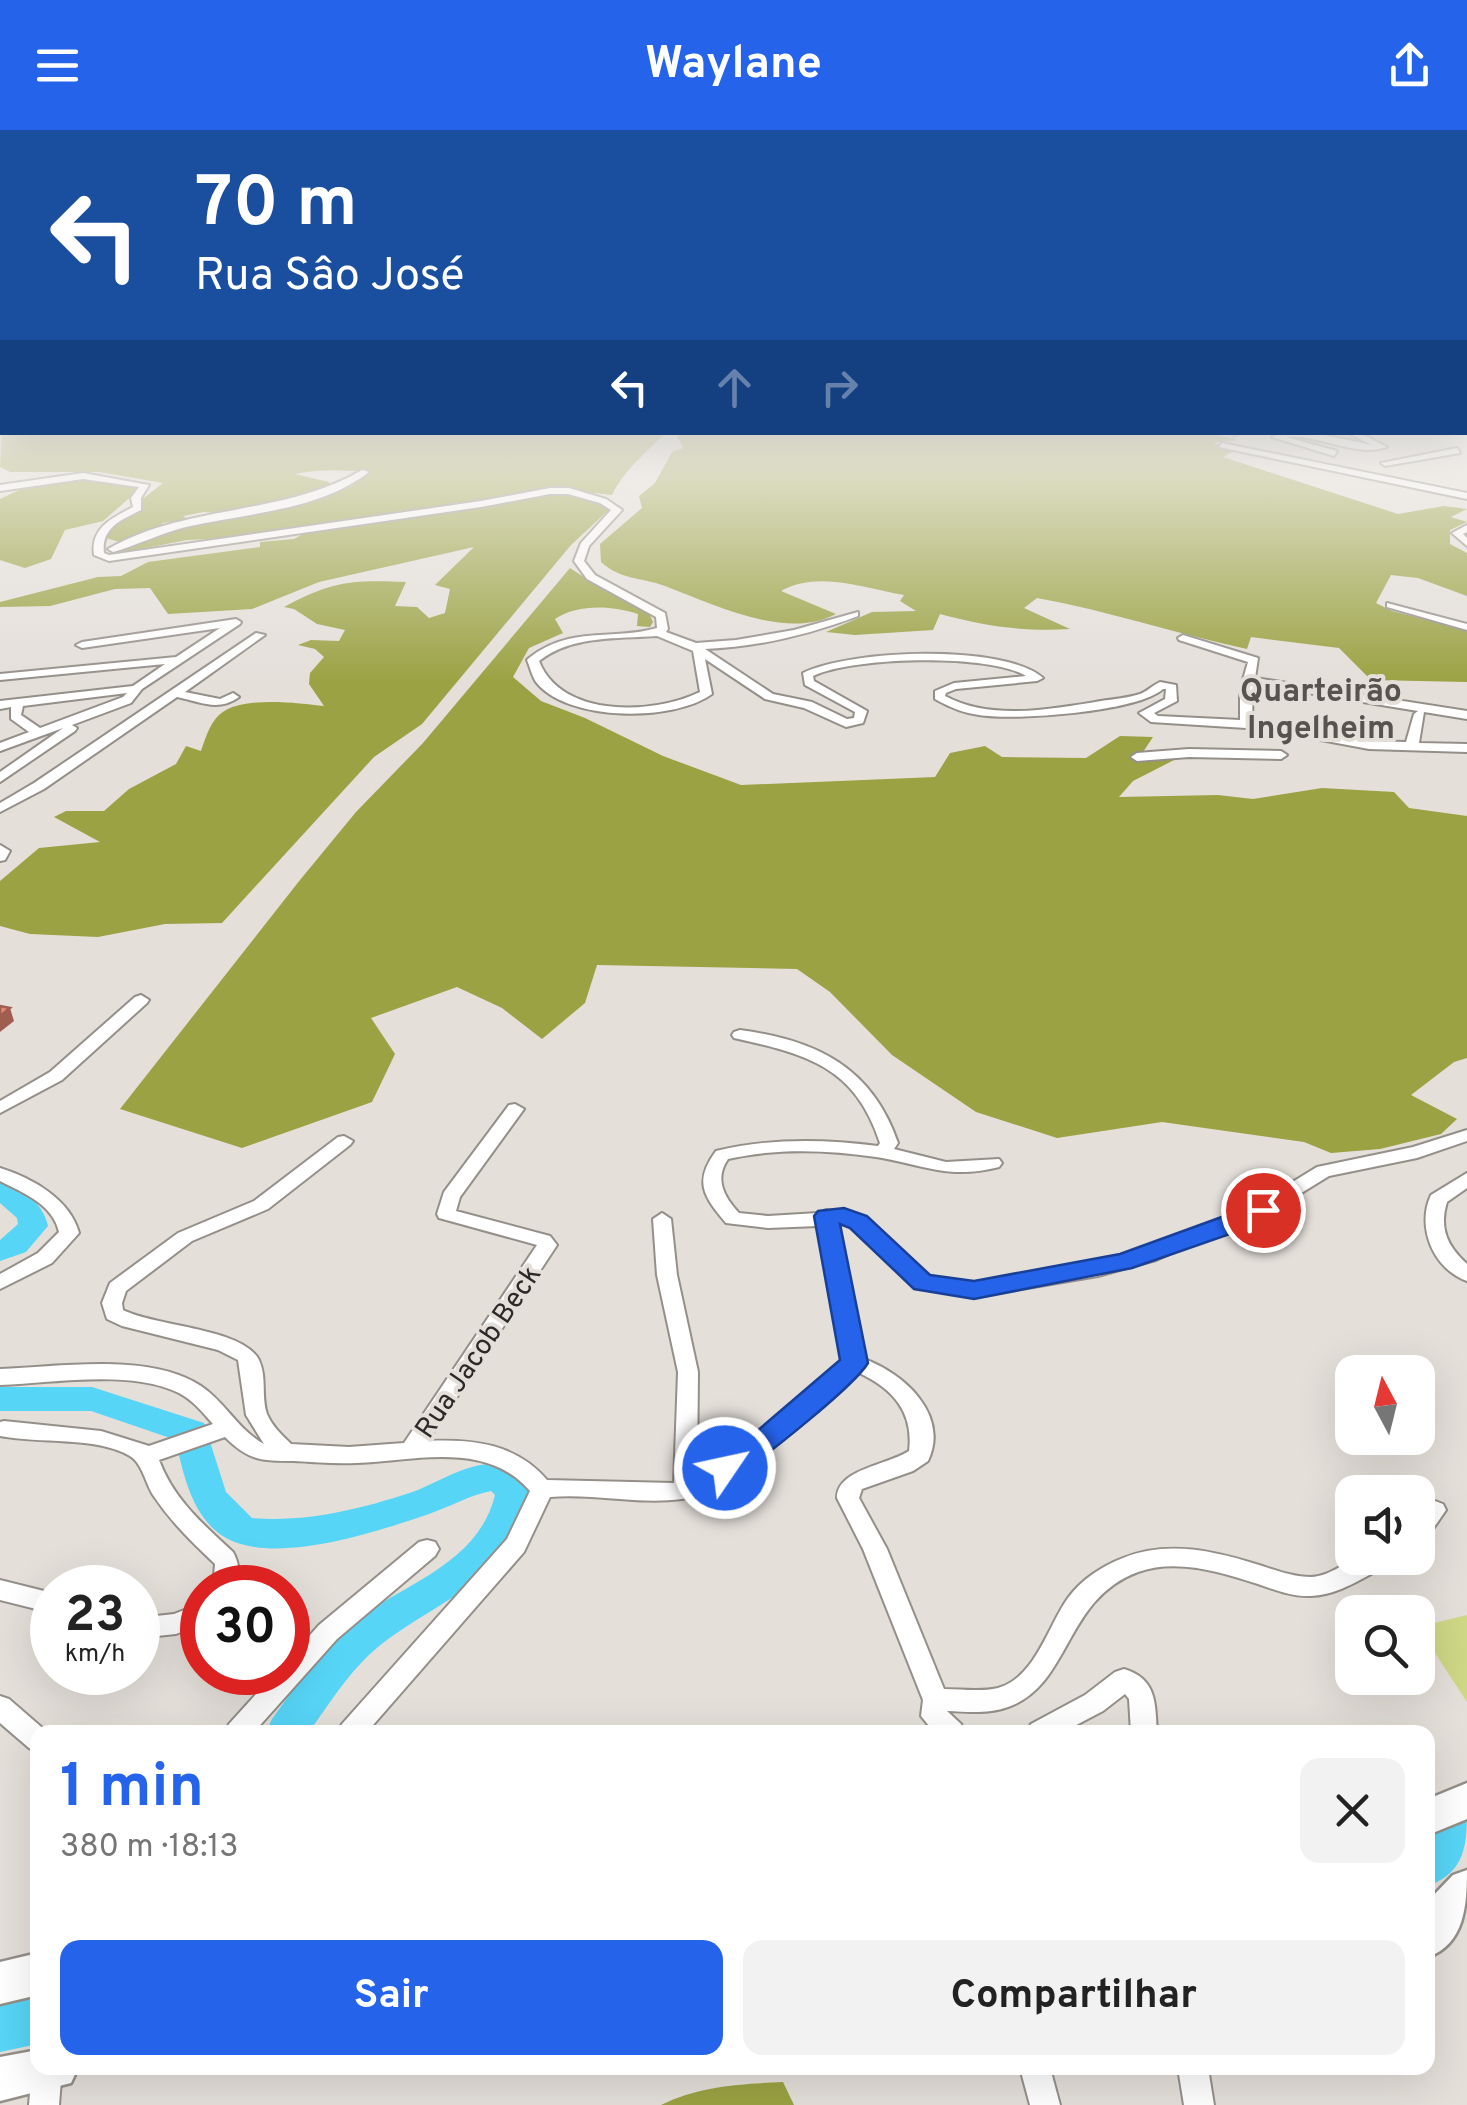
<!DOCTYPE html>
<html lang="pt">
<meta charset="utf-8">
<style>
body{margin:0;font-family:Overpass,sans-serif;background:#f2f2f2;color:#222;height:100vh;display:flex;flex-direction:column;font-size:38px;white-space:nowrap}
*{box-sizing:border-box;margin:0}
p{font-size:32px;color:#767676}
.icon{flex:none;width:55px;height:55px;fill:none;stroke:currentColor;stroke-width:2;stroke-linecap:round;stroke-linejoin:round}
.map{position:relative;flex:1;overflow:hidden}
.details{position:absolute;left:30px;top:1595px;width:1405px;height:350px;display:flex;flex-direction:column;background:#fff;border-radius:20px;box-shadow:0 10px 40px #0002}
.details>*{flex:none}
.hud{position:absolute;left:0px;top:0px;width:1468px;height:305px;box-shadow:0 10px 40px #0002;background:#1a4fa0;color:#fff;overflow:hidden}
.needle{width:65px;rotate:353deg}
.buttons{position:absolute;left:1335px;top:1225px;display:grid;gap:20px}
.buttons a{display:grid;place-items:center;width:100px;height:100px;border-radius:20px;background:#fff;box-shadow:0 10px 40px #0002;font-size:50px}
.speed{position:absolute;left:30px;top:1435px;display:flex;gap:20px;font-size:50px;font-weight:700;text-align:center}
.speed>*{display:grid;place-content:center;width:130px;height:130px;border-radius:50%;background:#fff;box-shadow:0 10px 40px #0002;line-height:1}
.speed small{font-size:25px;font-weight:400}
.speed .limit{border:15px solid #d22;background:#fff;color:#111}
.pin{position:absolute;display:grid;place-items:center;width:85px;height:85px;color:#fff;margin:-42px;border:5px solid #fff;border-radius:50%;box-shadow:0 2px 10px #0007}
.me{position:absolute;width:110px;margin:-55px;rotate:56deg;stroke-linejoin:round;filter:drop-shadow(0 0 8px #0008)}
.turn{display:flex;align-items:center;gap:35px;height:210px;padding:0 30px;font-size:45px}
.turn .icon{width:130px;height:130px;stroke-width:2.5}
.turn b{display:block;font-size:70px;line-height:85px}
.lanes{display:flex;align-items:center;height:95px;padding:0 30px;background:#0003;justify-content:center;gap:50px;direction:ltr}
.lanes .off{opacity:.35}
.round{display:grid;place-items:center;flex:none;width:105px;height:105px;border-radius:20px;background:#f2f2f2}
.head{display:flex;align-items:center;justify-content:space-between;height:170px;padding:0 30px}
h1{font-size:60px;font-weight:700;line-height:75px;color:#2563eb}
.cta{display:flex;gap:20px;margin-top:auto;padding:20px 30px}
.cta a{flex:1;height:115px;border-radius:20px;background:#2563eb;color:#fff;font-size:40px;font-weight:700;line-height:115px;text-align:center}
.cta a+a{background:#f2f2f2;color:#222}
header{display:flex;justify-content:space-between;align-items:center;height:130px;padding:0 30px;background:#2563eb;color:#fff;font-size:45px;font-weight:700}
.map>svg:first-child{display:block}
.green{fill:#cfd886}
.forest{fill:#9aa243}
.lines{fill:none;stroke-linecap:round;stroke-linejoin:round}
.river{fill:#57d5f7;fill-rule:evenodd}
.minor-casing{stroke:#958f8a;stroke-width:4}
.primary-casing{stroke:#958f8a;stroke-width:5}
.minor{fill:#fff;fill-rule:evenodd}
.primary{fill:#fff;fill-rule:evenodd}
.shaded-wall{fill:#a05e51}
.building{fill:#e48674;stroke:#a05e51;stroke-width:2.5}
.route{fill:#2563eb;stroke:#184099;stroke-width:2.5}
.labels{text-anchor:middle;stroke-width:8;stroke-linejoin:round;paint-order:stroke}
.street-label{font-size:28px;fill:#2c2a28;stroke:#e4dfd9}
.far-district-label{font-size:32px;font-weight:bold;fill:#57534e;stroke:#e4dfd9}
</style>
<header><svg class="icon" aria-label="menu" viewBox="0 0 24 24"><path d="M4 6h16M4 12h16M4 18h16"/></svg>Waylane<svg class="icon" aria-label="share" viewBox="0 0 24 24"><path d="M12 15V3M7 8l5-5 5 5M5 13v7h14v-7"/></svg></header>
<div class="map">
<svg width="1467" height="1975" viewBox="0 0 1467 1975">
<rect width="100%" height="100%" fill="#e4dfd9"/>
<path class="green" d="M 1467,1485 L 1467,1572 L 1418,1497 Z"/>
<path class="forest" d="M 2,295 L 2,302 L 665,303 C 646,323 624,340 612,365 L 548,358 L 480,372 L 230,408 L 187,410 L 110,425 L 183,395 L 234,389 L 352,356 L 368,342 C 344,340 321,339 295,344 L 329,352 L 328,359 L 237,385 L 204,382 L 183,386 L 190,390 L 162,393 L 165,396 L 119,412 L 103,407 L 108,396 L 163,353 L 99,342 L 10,342 L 0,337 Z
M 691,303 L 1210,303 L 1238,310 L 1213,313 L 1235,320 L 1223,327 L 1398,384 L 1444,376 L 1467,379 L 1451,387 L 1467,392 L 1450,400 L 1450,414 L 1467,423 L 1467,466 L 1418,448 L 1391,445 L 1376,473 L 1392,481 L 1467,500 L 1467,552 L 1371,550 L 1339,518 L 1251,507 L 1247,519 C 1177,504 1109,481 1037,468 L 1024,478 L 1070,499 C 1023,502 985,496 940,484 L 933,500 L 855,505 L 826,502 L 872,482 L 916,481 L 900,471 L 904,465 C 865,458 817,440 781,461 L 836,484 C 787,511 713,474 665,456 C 640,447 621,450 601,432 L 600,414 L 642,378 L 639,366 L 655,353 L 672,322 L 683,318 L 677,306 Z
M 75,348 L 142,357 L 103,391 L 65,400 L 51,429 L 25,438 L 0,430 L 0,369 L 28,356 Z
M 559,360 L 613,376 L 571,415 L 422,594 L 374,627 L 222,793 L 165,794 L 98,807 L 30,804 L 0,796 L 0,751 L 39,718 L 100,712 L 54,687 L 66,681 L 104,681 L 129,659 L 176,634 L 186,616 L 201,621 C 206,607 211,588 226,580 C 250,567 298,573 324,576 L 309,554 L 310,543 L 324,527 L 315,519 L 298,515 L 311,510 L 339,511 L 345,500 L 317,494 L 294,479 L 284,477 C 333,451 351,450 406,452 L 395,476 L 417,477 L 429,488 L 445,483 L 450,459 L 435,455 L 474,417 L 319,452 L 252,479 L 168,484 L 150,458 L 115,459 L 50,476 L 0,477 L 0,472 L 98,447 L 121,446 L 148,432 L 260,417 L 260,412 L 294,409 L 306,402 Z
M 570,438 L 602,459 L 648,481 L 653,492 L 650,497 L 637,496 L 638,484 C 611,475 577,474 555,489 L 563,503 L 529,518 L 513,547 L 541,571 L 585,588 L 663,626 L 741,655 L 935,647 L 950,623 L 985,616 L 1002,627 L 1086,628 L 1120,606 L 1153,607 L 1143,622 L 1176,629 L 1133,651 L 1119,667 L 1218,665 L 1253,669 L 1322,658 L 1394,662 L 1409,678 L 1467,686 L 1467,928 L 1454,932 L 1411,965 L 1457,989 L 1441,1004 L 1380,1019 L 1331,1023 L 1304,1012 L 1162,992 L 1057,1008 L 976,982 L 892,925 L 830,862 L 797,839 L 597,835 L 585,873 L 542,909 L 502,878 L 457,857 L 371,888 L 395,924 L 372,972 L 242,1018 L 120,979 L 300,750 L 356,682 L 423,613 Z
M 783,1952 L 794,1975 L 661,1975 C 699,1956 741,1954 783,1952 Z"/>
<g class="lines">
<path class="river" d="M 0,1049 C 21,1054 44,1075 48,1096 L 26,1122 L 0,1131 L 0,1110 L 18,1094 L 17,1088 L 0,1073 Z
M 0,1257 L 92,1257 L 204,1293 L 226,1362 L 252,1388 C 306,1393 366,1378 418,1360 C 442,1350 470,1332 498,1334 C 514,1335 523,1348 531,1362 C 512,1453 442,1466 378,1517 C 350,1540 330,1573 309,1602 L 266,1602 L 272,1589 C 296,1557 318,1519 350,1494 C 402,1454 478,1435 495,1365 L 491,1361 C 469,1365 448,1378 426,1385 C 375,1402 261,1441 216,1401 C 191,1380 182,1341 176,1310 L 91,1281 L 0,1281 Z
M 1467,1679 C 1467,1714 1466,1742 1428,1756 C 1428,1712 1419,1694 1467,1679 Z
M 38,1867 L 38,1914 L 0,1922 L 0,1874 Z"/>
<defs>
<path id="minor" d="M 1465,299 L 1467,299 L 1467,303 L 1462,302 L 1465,302 Z
M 1231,302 L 1241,302 L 1234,306 Z
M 1285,302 L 1310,302 L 1372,315 L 1346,302 L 1358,302 L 1387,317 C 1355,328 1320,304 1286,307 L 1337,321 L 1334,326 L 1272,307 Z
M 1222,313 L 1467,363 L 1467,369 L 1219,317 Z
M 1457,318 L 1460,323 L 1385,336 L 1381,333 Z
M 362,340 L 369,342 C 319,381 246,383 186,397 C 161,403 138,415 113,422 L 108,419 C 186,374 284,386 362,340 Z
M 83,343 L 149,355 L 141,368 L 141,380 C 121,390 101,398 104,423 L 109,425 L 481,371 L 550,358 L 569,358 L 606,369 L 622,380 L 589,416 L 584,431 L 595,445 L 665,483 L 668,499 L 666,502 L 696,513 L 736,510 L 794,500 L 858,482 L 858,486 C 808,505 758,517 705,519 L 773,564 L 812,572 L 847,589 L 854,588 L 855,582 L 805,555 L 803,543 C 849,520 1003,513 1043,548 L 1037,551 L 956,559 L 946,563 L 945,566 C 991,591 1052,579 1101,571 C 1114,569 1128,568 1140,564 C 1148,561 1153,555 1160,552 L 1176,555 L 1177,571 L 1154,583 L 1158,586 L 1240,590 L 1240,560 L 1248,532 L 1179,510 L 1178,508 L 1183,505 L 1258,528 L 1255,548 L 1467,581 L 1467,589 L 1424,582 L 1419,613 L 1467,614 L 1467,622 L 1369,619 L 1262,599 L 1151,592 L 1139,583 L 1165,569 L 1166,559 L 1163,559 C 1137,582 1015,591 979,585 C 963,583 949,577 935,569 L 935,561 L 954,553 L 1026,546 C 988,523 852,527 813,546 L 814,551 L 867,581 L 863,593 L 846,597 L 804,578 L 765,569 L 705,529 L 712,564 C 674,592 567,592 536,552 C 532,546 530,537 527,530 L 529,528 C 571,495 612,511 657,498 L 656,487 L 587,449 L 574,431 L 581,413 L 611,380 L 600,373 L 568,364 L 550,364 L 481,377 L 109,431 L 94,425 C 90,398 112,388 133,377 L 131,368 L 139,357 L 83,349 L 0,361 L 0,355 ZM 657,506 L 693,521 L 700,562 C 653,585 561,588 539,531 C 572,505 617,509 657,506 ZM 1253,554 L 1418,581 L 1414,584 L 1406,612 L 1369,611 L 1252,591 Z
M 1467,395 L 1467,402 L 1463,404 L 1467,408 L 1467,416 L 1452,403 Z
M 1387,473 L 1467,494 L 1467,500 L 1387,477 Z
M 236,489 L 241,492 L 240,494 L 142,559 L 131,573 L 72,595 L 77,598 L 75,601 L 0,652 L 0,642 L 63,598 L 0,621 L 0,613 L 29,602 L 11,589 L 11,577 L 0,579 L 0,571 L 133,556 L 165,534 L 0,550 L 0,544 L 176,527 L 220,498 L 82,518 L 76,515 L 82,512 ZM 127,563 L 123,567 L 40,598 L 21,585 L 23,576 Z
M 256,503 L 265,505 L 185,562 L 220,569 L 233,563 L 239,567 C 218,582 201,572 177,567 L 44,659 L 0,682 L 0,673 L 34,653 Z
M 1189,619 L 1281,621 L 1287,625 L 1281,629 L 1189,627 L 1137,631 L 1131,627 L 1137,623 Z
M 0,715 L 10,721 L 5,730 L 0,731 Z
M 141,865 L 149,870 L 147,873 L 62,950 L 0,983 L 0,971 L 50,942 L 135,867 Z
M 740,900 C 816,910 872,937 898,1013 L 894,1019 L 946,1032 L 999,1029 L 1002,1033 L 999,1037 C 948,1050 925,1035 876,1027 C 828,1020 776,1018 728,1029 C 714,1049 724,1067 739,1083 L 768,1086 L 818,1083 L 826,1080 L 858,1084 L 929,1147 L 974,1153 L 1098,1132 L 1142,1120 L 1201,1096 L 1237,1086 L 1317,1037 L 1413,1017 L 1467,1000 L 1467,1011 L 1417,1028 L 1329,1046 L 1251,1094 L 1215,1104 L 1156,1130 L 1098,1146 L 974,1167 L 916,1158 L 847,1094 L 837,1095 L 864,1229 C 903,1243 950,1284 928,1331 L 913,1341 L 862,1359 L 859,1368 L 887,1419 L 944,1559 C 961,1559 981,1562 998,1558 C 1035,1548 1048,1496 1068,1468 C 1081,1450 1102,1436 1123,1428 C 1168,1410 1214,1421 1259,1435 C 1275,1440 1293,1447 1311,1447 C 1331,1446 1343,1432 1361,1428 C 1370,1425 1382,1428 1392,1428 L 1388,1435 C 1364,1447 1339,1465 1311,1466 C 1293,1467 1275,1460 1258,1454 C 1221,1442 1176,1428 1138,1442 C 1064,1469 1071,1555 1008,1577 C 989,1584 968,1582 947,1581 L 961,1594 L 965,1602 L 934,1602 L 921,1586 L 923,1570 L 863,1419 L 837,1368 C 837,1339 888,1335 909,1321 C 914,1281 892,1258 857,1242 C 821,1278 730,1363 682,1369 C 638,1375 594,1363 550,1367 L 524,1422 L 367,1602 L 338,1602 L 342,1594 L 507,1409 L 530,1361 C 486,1310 415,1331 356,1333 C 335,1334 315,1332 294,1331 C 262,1331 249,1331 225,1307 L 159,1330 C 174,1370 203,1394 233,1422 C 240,1435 239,1443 237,1458 L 213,1458 L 215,1434 C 192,1412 171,1392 153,1365 C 146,1354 142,1333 130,1326 C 96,1306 39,1314 0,1306 L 0,1292 L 4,1291 L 101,1301 L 149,1316 L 213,1294 C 203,1283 193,1270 179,1263 C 131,1239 52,1253 0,1255 L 0,1239 C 58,1237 150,1222 201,1256 C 226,1273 238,1300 264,1314 L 246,1285 L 238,1230 L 218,1220 L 122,1196 L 107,1189 L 102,1173 L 110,1153 L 178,1103 L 254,1071 L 338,1007 L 344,1006 L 353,1011 L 350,1015 L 268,1079 L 192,1111 L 126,1161 L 122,1173 L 123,1180 C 157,1197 243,1198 259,1230 C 267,1247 261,1266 267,1284 C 272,1296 282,1305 291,1314 L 349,1317 L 404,1313 L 537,1115 L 439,1088 L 437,1084 L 444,1062 L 509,975 L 515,974 L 524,979 L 460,1067 L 456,1081 L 550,1106 L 557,1115 L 428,1311 C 474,1309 516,1314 547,1350 L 674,1353 L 678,1242 L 657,1145 L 653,1089 L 662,1083 L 671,1089 L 677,1145 L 698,1242 L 697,1345 L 763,1300 L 843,1231 L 818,1096 L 768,1098 L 726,1093 C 704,1067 693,1052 716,1021 C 769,1008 823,1009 878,1016 L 880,1013 C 855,936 806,924 734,908 L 732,905 L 734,902 Z
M 0,1038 C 32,1048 70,1069 79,1103 L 52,1133 L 0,1159 L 0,1144 L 38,1123 L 59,1102 C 53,1074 23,1063 0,1051 Z
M 1467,1043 L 1467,1058 L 1447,1072 C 1439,1098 1447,1116 1467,1134 L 1467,1151 C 1433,1139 1416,1096 1431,1065 Z
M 1435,1371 L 1443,1374 L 1446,1380 L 1426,1409 L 1418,1411 C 1418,1394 1416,1377 1435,1371 Z
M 427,1410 L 435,1412 L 439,1419 L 435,1426 L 337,1509 L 254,1602 L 225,1602 L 229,1594 L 276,1542 L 288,1542 L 288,1530 L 319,1495 L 419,1412 Z
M 0,1450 L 52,1463 L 52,1483 L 0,1470 Z
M 202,1473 L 202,1494 L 176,1504 L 138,1508 L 138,1488 L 174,1484 Z
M 1124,1539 C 1157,1549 1155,1573 1157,1602 L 1131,1602 L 1129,1569 L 1125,1564 L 1103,1581 L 1063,1602 L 1027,1602 L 1031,1594 L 1085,1565 L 1115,1542 Z
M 0,1566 L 9,1569 L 47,1602 L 38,1602 L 38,1621 L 29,1618 L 0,1593 Z
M 36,1927 L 38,1938 L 62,1938 L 59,1975 L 29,1975 L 32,1938 Z
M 1020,1938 L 1050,1938 L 1060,1975 L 1030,1975 Z
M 1178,1938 L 1208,1938 L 1214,1975 L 1184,1975 Z"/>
<path id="primary" d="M 1467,1653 L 1467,1689 L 1428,1705 L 1428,1669 Z
M 1467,1740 C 1467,1774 1465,1814 1428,1827 L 1428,1771 L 1453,1745 Z
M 38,1823 L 38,1865 L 0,1874 L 0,1832 Z
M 38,1920 L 38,1938 L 78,1938 L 71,1953 L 0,1971 L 0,1927 Z"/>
</defs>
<use href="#minor" class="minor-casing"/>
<use href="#primary" class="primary-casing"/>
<use href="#minor" class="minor"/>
<use href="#primary" class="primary"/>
</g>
<path class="shaded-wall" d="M 10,878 L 14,891 L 0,902 L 0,886 Z"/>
<path class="building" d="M 0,876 L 10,878 L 0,886 Z"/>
<linearGradient id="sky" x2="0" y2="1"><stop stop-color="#6ec1ee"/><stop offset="0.5" stop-color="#f3f1ee"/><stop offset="1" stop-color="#f3f1ee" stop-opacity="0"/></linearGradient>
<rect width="1467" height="553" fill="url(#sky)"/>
<path class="route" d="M 1263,1072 L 1275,1080 L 1253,1096 L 1132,1138 L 974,1169 L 914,1159 L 850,1098 L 840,1094 L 868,1233 C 855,1255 761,1331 737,1344 C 728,1349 723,1348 715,1346 L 710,1338 L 715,1330 L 750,1307 L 840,1230 L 814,1086 L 818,1081 L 844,1078 L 867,1086 L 930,1145 L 974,1151 L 1120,1124 Z"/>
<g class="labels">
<g class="street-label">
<text transform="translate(477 1221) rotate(-56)" y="10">Rua Jacob Beck</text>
</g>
<g class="far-district-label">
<text x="1321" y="571">Quarteirão<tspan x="1321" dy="37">Ingelheim</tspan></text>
</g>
</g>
</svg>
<div class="buttons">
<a><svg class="needle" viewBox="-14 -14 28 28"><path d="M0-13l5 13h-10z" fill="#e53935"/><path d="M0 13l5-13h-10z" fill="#767676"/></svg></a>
<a><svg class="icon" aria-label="sound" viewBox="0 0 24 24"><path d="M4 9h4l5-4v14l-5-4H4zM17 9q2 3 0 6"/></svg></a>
<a><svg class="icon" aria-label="search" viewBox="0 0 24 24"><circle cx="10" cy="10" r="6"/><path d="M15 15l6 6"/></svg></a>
</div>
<div class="speed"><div>23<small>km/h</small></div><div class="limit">30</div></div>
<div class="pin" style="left:1263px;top:1080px;background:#d93025"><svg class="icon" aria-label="arrive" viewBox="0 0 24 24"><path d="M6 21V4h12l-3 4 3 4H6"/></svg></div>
<svg class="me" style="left:725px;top:1338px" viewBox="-20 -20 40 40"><circle r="17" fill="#2563eb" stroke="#fff" stroke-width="3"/><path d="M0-11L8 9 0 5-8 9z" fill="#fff"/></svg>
<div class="hud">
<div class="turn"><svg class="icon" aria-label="left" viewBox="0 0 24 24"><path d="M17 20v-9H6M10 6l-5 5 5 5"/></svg><div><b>70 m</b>Rua Sâo José</div></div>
<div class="lanes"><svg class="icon" aria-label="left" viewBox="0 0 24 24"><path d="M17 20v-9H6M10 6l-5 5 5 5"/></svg><svg class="icon off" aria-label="ahead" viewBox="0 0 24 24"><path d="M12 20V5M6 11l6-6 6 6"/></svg><svg class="icon off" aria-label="right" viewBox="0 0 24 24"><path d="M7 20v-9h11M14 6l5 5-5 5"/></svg></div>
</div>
<section class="details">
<div class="head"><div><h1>1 min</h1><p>380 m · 18:13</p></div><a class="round"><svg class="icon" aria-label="close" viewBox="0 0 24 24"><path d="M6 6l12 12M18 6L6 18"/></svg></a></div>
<div class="cta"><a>Sair</a><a>Compartilhar</a></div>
</section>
</div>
